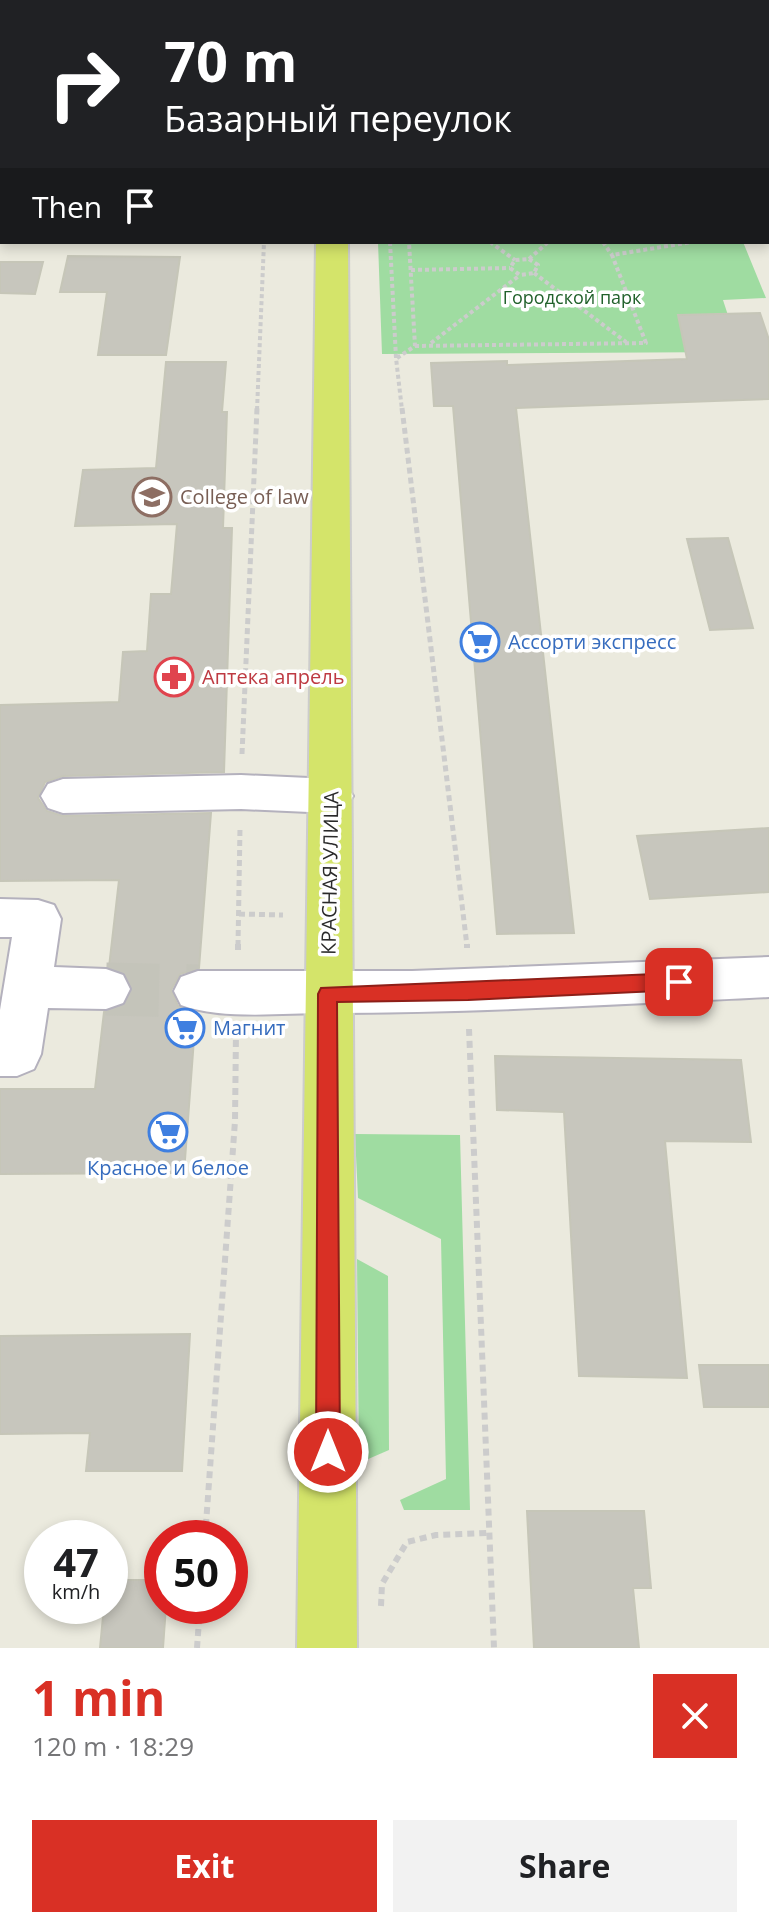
<!DOCTYPE html>
<meta charset="utf-8">
<style>
body{margin:0;font-family:"Open Sans",sans-serif;background:#f2f2f2;color:#202124;height:100vh;display:flex;flex-direction:column;font-size:30px;white-space:nowrap}
*{box-sizing:border-box;margin:0}
p{font-size:26px;color:#757577}
.icon{flex:none;width:44px;height:44px;fill:none;stroke:currentColor;stroke-width:2;stroke-linecap:round;stroke-linejoin:round}
.map{position:relative;height:1648px;overflow:hidden}
.details{display:flex;flex-direction:column;background:#fff;flex:1}
.details>*{flex:none}
.guide{position:absolute;left:0px;top:0px;width:770px;height:244px;box-shadow:0 4px 12px #0003;background:#202124;color:#fff;overflow:hidden}
.speed{position:absolute;left:24px;top:1520px;display:flex;gap:16px;font-size:40px;font-weight:700;text-align:center}
.speed>*{display:grid;place-content:center;width:104px;height:104px;border-radius:50%;background:#fff;box-shadow:0 4px 12px #0003;line-height:1}
.speed small{font-size:20px;font-weight:400}
.speed .limit{border:12px solid #d22;background:#fff;color:#111}
.pin{position:absolute;display:grid;place-items:center;width:68px;height:68px;color:#fff;margin:-34px;border-radius:16px;box-shadow:0 4px 12px #0006}
.me{position:absolute;width:88px;margin:-44px;rotate:0deg;stroke-linejoin:round;filter:drop-shadow(0 0 6px #0008)}
.turn{display:flex;align-items:center;gap:28px;height:168px;padding:0 32px;font-size:36px}
.turn .icon{width:104px;height:104px;stroke-width:2.5}
.turn b{display:block;font-size:56px;line-height:68px}
.then{display:flex;align-items:center;height:76px;padding:0 32px;background:#0003;gap:16px;font-size:30px}
.round{display:grid;place-items:center;flex:none;width:84px;height:84px;border-radius:0px;background:#f2f2f2}
.headline{display:flex;align-items:center;justify-content:space-between;height:136px;padding:0 32px}
h1{font-size:48px;font-weight:700;line-height:60px;color:#d93025}
.action{display:flex;gap:16px;margin-top:auto;padding:16px 32px}
.action a{flex:1;height:92px;border-radius:0px;background:#d93025;color:#fff;font-size:32px;font-weight:700;line-height:92px;text-align:center}
.action a+a{background:#f2f2f2;color:#202124}
.map>svg:first-child{display:block}
.green{fill:#9fdca1}
.building{fill:#c7c6bd;stroke:#c6c6b8;stroke-width:2}
.lines{fill:none;stroke-linecap:round;stroke-linejoin:round}
.minor-tunnel{stroke:#c4c4ba;stroke-width:53;stroke-dasharray:53 27;stroke-linecap:butt}
.minor-casing{stroke:#b4b1bd;stroke-width:4}
.major-casing{stroke:#ccc;stroke-width:4}
.path-far2{stroke:#ccc;stroke-width:4;stroke-dasharray:4 3;stroke-linecap:butt}
.path-far1{stroke:#ccc;stroke-width:5;stroke-dasharray:6 4;stroke-linecap:butt}
.path{stroke:#ccc;stroke-width:6;stroke-dasharray:7 5;stroke-linecap:butt}
.minor{fill:#fff;fill-rule:evenodd}
.major{fill:#d4e46a;fill-rule:evenodd}
.rail{stroke:#a5a1b3;stroke-width:4}
.route{fill:#d93025;stroke:#8d1f18;stroke-width:2}
.labels{text-anchor:middle;stroke-width:7;stroke-linejoin:round;paint-order:stroke}
.far-park-label{font-size:18px;fill:#21612b;stroke:#fff}
.education-label{font-size:20px;fill:#785e54;stroke:#fff;text-anchor:start}
.shop-label{font-size:20px;fill:#366cbe;stroke:#fff;text-anchor:start}
.health-label{font-size:20px;fill:#be3a42;stroke:#fff;text-anchor:start}
.street-label{font-size:20px;fill:#2a2a2a;stroke:#fff}
</style>
<div class="map">
<svg width="769" height="1648" viewBox="0 0 769 1648">
<rect width="100%" height="100%" fill="#ebeade"/>
<path class="green" d="M 378,242 L 743,242 L 766,298 L 723,300 L 740,352 L 382,354 Z
M 355,1134 L 460,1135 L 470,1510 L 404,1510 L 400,1500 L 446,1479 L 441,1239 L 358,1198 Z
M 357,1259 L 388,1276 L 389,1450 L 359,1463 Z"/>
<path class="building" d="M 68,256 L 180,257 L 166,355 L 98,355 L 107,292 L 60,292 Z
M 0,262 L 43,262 L 35,294 L 0,293 Z
M 760,313 L 769,340 L 769,399 L 516,408 L 574,933 L 497,934 L 453,406 L 434,406 L 431,363 L 507,361 L 507,365 L 687,359 L 678,315 Z
M 166,362 L 226,362 L 222,412 L 227,412 L 223,528 L 232,528 L 224,772 L 63,776 L 45,782 L 38,798 L 47,811 L 63,816 L 211,813 L 199,968 L 180,974 L 171,990 L 178,1006 L 196,1012 L 184,1173 L 0,1174 L 0,1089 L 95,1089 L 104,1012 L 124,1006 L 133,990 L 126,974 L 109,967 L 119,880 L 0,881 L 0,705 L 119,702 L 123,652 L 147,651 L 151,594 L 171,594 L 177,524 L 75,526 L 83,470 L 156,468 Z
M 728,538 L 753,628 L 710,630 L 687,539 Z
M 769,828 L 769,892 L 650,899 L 637,836 Z
M 495,1056 L 741,1060 L 751,1142 L 665,1141 L 687,1378 L 579,1376 L 564,1112 L 497,1110 Z
M 190,1334 L 182,1471 L 86,1471 L 90,1433 L 0,1434 L 0,1336 Z
M 699,1365 L 769,1365 L 769,1407 L 704,1407 Z
M 527,1511 L 644,1511 L 651,1588 L 633,1588 L 639,1648 L 534,1648 Z
M 110,1580 L 162,1580 L 162,1606 L 166,1606 L 163,1648 L 100,1648 L 104,1606 L 110,1606 Z"/>
<g class="lines">
<path class="minor-tunnel" d="M 106,989 L 198,991"/>
<defs>
<path id="minor" d="M 241,775 L 331,779 L 346,784 L 353,796 L 346,808 L 331,813 L 241,809 L 63,813 L 48,808 L 41,796 L 48,784 L 63,779 Z
M 0,899 L 38,900 L 54,905 L 61,919 L 54,967 L 106,969 L 123,975 L 130,989 L 123,1003 L 106,1009 L 48,1008 L 41,1054 L 34,1069 L 17,1076 L 0,1076 L 0,1010 L 12,937 L 0,937 Z
M 769,957 L 769,997 C 621,1004 474,1013 326,1013 C 282,1013 222,1020 181,1005 L 174,991 L 181,977 L 198,971 L 412,971 Z"/>
<path id="major" d="M 318,0 L 346,0 L 346,2 L 318,2 Z
M 613,0 L 641,0 L 643,2 L 615,2 Z
M 768,130 L 769,130 L 769,149 L 768,149 Z
M 316,242 L 348,242 L 357,1648 L 297,1648 Z"/>
</defs>
<use href="#minor" class="minor-casing"/>
<use href="#major" class="major-casing"/>
<path class="path-far2" d="M 452,2 L 499,0
M 390,242 L 396,358 L 402,410
M 490,242 L 515,260
M 603,242 L 612,255
M 529,259 L 538,265 L 534,273 L 520,275 L 510,268 L 515,260 Z
M 529,259 L 548,242
M 411,270 L 510,268
M 534,273 L 626,342
M 431,343 L 520,275
M 415,346 L 646,343 L 612,255 L 692,242
M 397,358 L 415,346 L 409,242
M 257,410 L 264,242"/>
<path class="path-far1" d="M 402,408 L 467,946
M 242,754 L 257,408
M 239,914 L 283,915
M 238,946 L 240,828"/>
<path class="path" d="M 467,944 L 467,948
M 238,950 L 238,944
M 469,1029 L 494,1648
M 205,1538 L 235,1121 L 236,1032
M 381,1606 L 382,1584 L 407,1542 L 436,1535 L 489,1533
M 197,1648 L 200,1606"/>
<use href="#minor" class="minor"/>
<use href="#major" class="major"/>
<path class="rail" d="M 0,17 L 2,14
M 0,47 L 2,43
M 0,139 L 2,136"/>
</g>
<path class="route" d="M 679,973 L 686,976 L 688,982 L 686,988 L 679,990 L 468,1000 L 337,1002 L 340,1452 L 337,1461 L 328,1464 L 320,1461 L 316,1452 L 318,994 L 321,988 Z"/>
<defs>
<symbol id="university-ring" viewBox="-11 -11 22 22"><circle r="9.5" fill="#fff" stroke="#8d6e63" stroke-width="1.5"/><path d="M0-5L7-2L0 1L-7-2ZM-4 1L0 2.5L4 1V4Q0 6-4 4Z" fill="#8d6e63"/></symbol>
<symbol id="supermarket-ring" viewBox="-11 -11 22 22"><circle r="9.5" fill="#fff" stroke="#3f7fe0" stroke-width="1.5"/><path d="M-6-5.5h2.5l.6 2H6L4.5 2H-2.5L-4.4-4H-6ZM-1.5 3.2a1.3 1.3 0 1 0 .1 0ZM3 3.2a1.3 1.3 0 1 0 .1 0Z" fill="#3f7fe0"/></symbol>
<symbol id="pharmacy-ring" viewBox="-11 -11 22 22"><circle r="9.5" fill="#fff" stroke="#e0444e" stroke-width="1.5"/><path d="M-2-6h4v4h4v4h-4v4h-4v-4h-4v-4h4Z" fill="#e0444e"/></symbol>
</defs>
<g fill-rule="evenodd">
<use href="#university-ring" x="130" y="475" width="44" height="44"/>
<use href="#supermarket-ring" x="458" y="620" width="44" height="44"/>
<use href="#pharmacy-ring" x="152" y="655" width="44" height="44"/>
<use href="#supermarket-ring" x="163" y="1006" width="44" height="44"/>
<use href="#supermarket-ring" x="146" y="1110" width="44" height="44"/>
</g>
<g class="labels">
<g class="far-park-label">
<text x="572" y="304">Городской парк</text>
</g>
<g class="education-label">
<text x="180" y="504">College of law</text>
</g>
<g class="shop-label">
<text x="508" y="649">Ассорти экспресс</text>
<text x="213" y="1035">Магнит</text>
<text x="168" y="1175" text-anchor="middle">Красное и белое</text>
</g>
<g class="health-label">
<text x="202" y="684">Аптека апрель</text>
</g>
<g class="street-label">
<text transform="translate(330 873) rotate(-89)" y="7">КРАСНАЯ УЛИЦА</text>
</g>
</g>
</svg>
<div class="speed"><div>47<small>km/h</small></div><div class="limit">50</div></div>
<div class="pin" style="left:679px;top:982px;background:#d93025"><svg class="icon" aria-label="arrive" viewBox="0 0 24 24"><path d="M6 21V4h12l-3 4 3 4H6"/></svg></div>
<svg class="me" style="left:328px;top:1452px" viewBox="-20 -20 40 40"><circle r="17" fill="#d93025" stroke="#fff" stroke-width="3"/><path d="M0-11L8 9 0 5-8 9z" fill="#fff"/></svg>
<div class="guide">
<div class="turn"><svg class="icon" aria-label="right" viewBox="0 0 24 24"><path d="M7 20v-9h11M14 6l5 5-5 5"/></svg><div><b>70 m</b>Базарный переулок</div></div>
<div class="then">Then<svg class="icon" aria-label="arrive" viewBox="0 0 24 24"><path d="M6 21V4h12l-3 4 3 4H6"/></svg></div>
</div>
</div>
<section class="details">
<div class="headline"><div><h1>1 min</h1><p>120 m · 18:29</p></div><a class="round" style="background:#d93025;color:#fff"><svg class="icon" aria-label="close" viewBox="0 0 24 24"><path d="M6 6l12 12M18 6L6 18"/></svg></a></div>
<div class="action"><a>Exit</a><a>Share</a></div>
</section>
